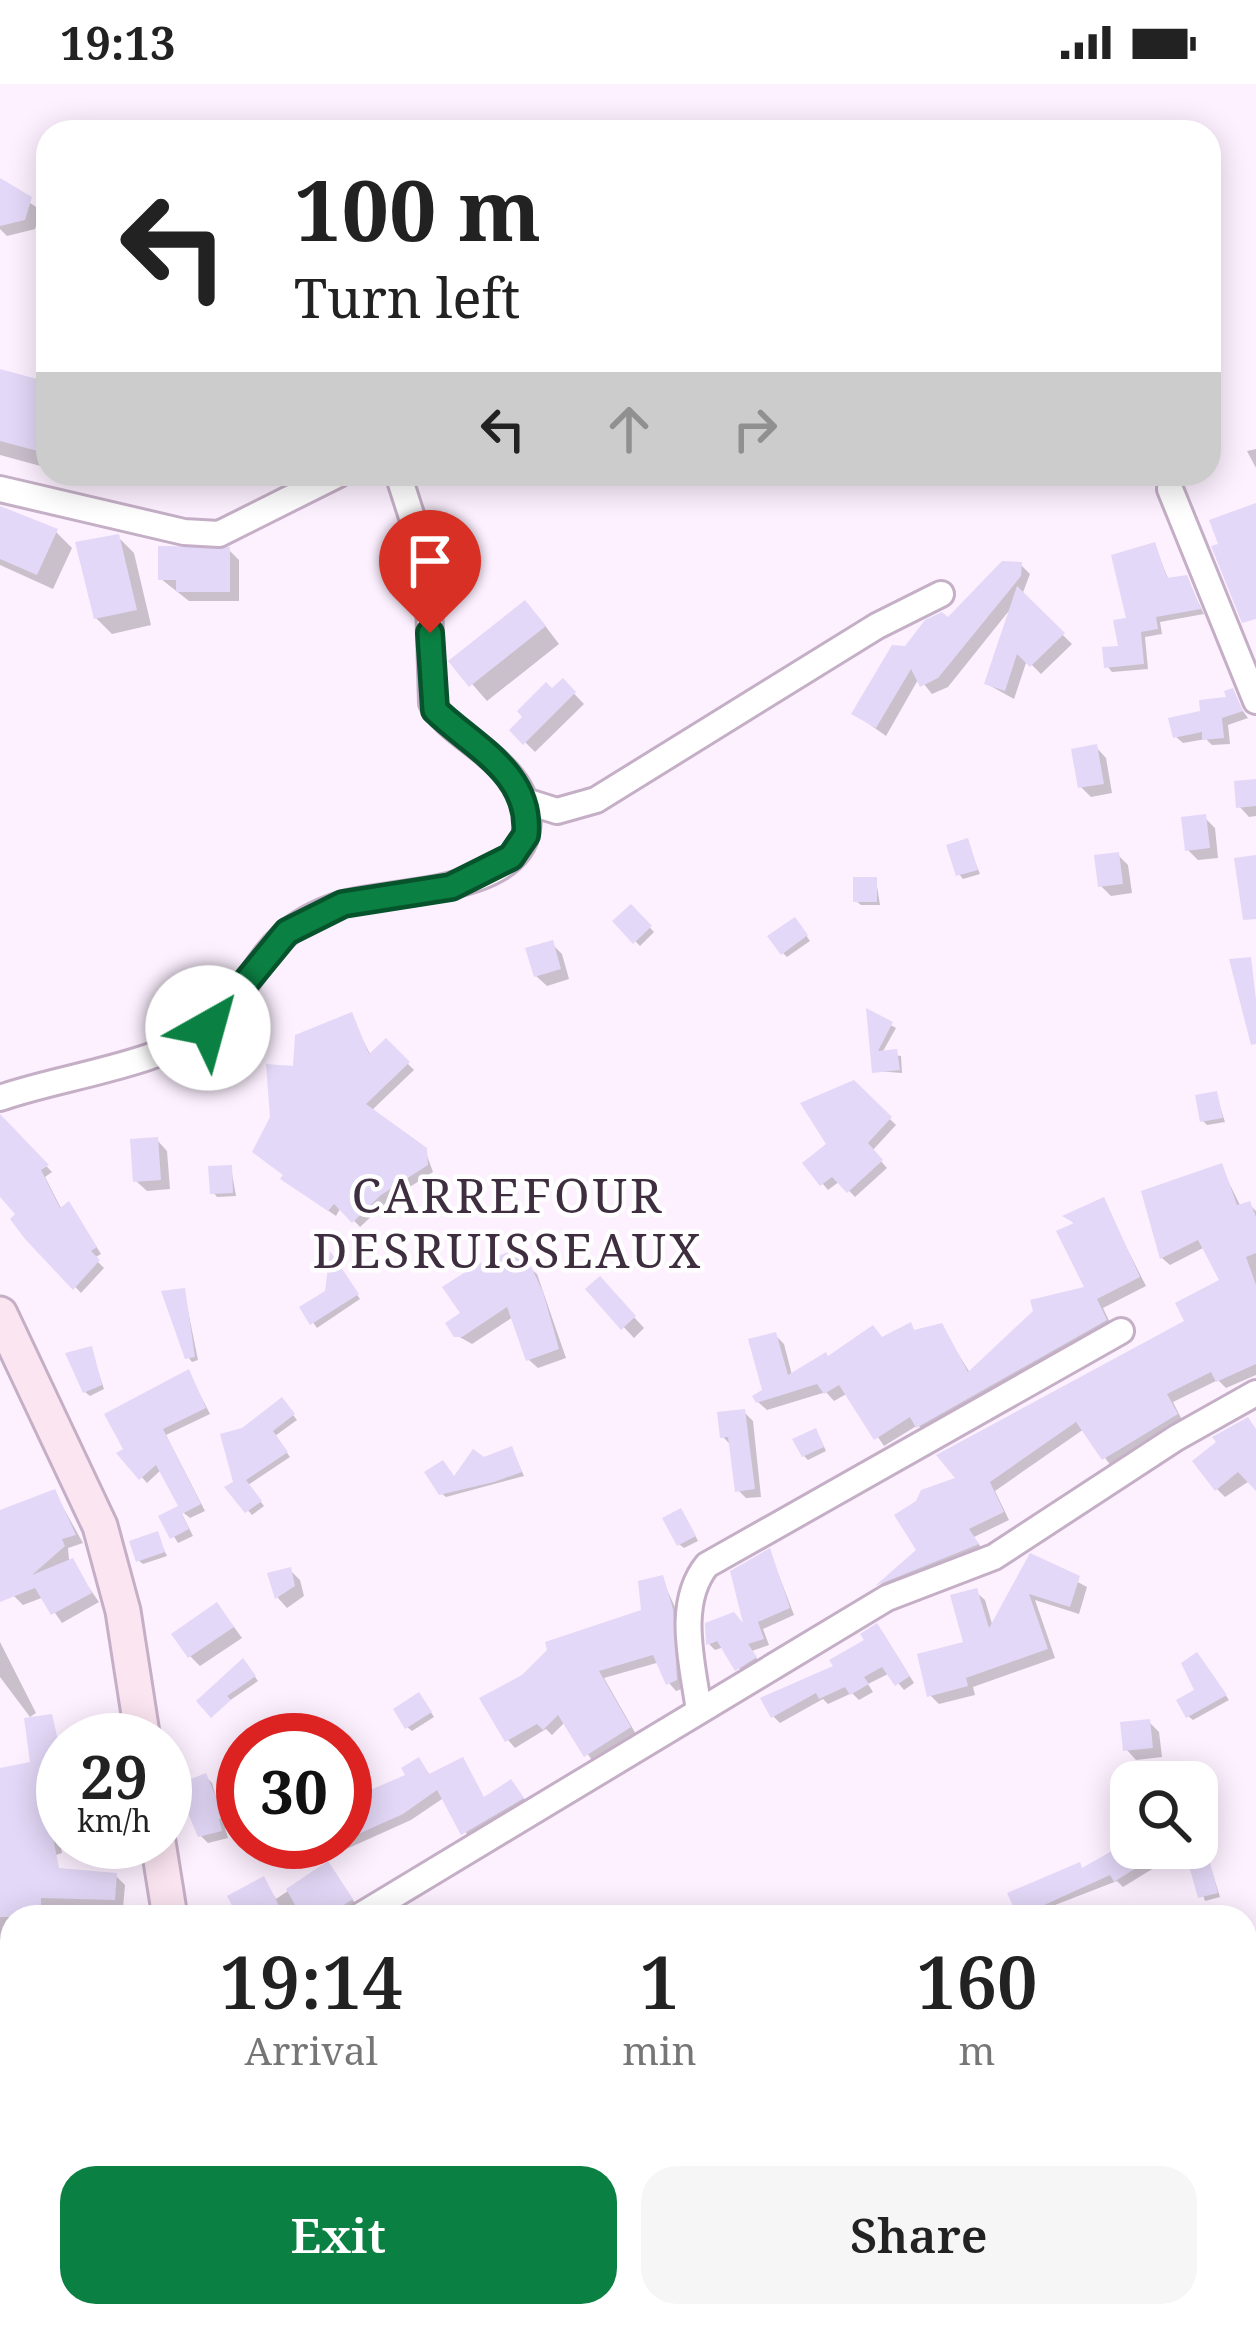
<!DOCTYPE html>
<style>
body{margin:0;font-family:"Noto Serif",serif;background:#f6f6f6;color:#222;height:100vh;display:flex;flex-direction:column;font-size:45px;white-space:nowrap}
*{box-sizing:border-box;margin:0}
p{font-size:39px;color:#767676}
.icon{flex:none;width:66px;height:66px;fill:none;stroke:currentColor;stroke-width:2;stroke-linecap:round;stroke-linejoin:round}
.map{position:relative;flex:1;overflow:hidden}
.drawer{position:absolute;left:0px;top:1821px;width:1257px;height:423px;display:flex;flex-direction:column;background:#fff;border-radius:36px 36px 0 0;box-shadow:0 6px 30px #0003}
.drawer>*{flex:none}
.hud{position:absolute;left:36px;top:36px;width:1185px;height:366px;border-radius:36px;box-shadow:0 6px 30px #0003;background:#fff;color:#222;overflow:hidden}
.fabs{position:absolute;left:1110px;top:1677px;display:grid;gap:24px}
.fabs a{display:grid;place-items:center;width:108px;height:108px;border-radius:24px;background:#fff;box-shadow:0 6px 30px #0003;font-size:60px}
.speed{position:absolute;left:36px;top:1629px;display:flex;gap:24px;font-size:60px;font-weight:700;text-align:center}
.speed>*{display:grid;place-content:center;width:156px;height:156px;border-radius:50%;background:#fff;box-shadow:0 6px 30px #0003;line-height:1}
.speed small{font-size:30px;font-weight:400}
.speed .limit{border:18px solid #d22;background:#fff;color:#111}
.pin{position:absolute;display:grid;place-items:center;width:102px;height:102px;color:#fff;margin:-123px -51px;border-radius:50% 50% 50% 0;rotate:-45deg;box-shadow:0 0 12px #0007}
.pin .icon{rotate:45deg}
.me{position:absolute;width:132px;margin:-66px;rotate:38deg;stroke-linejoin:round;filter:drop-shadow(0 0 9px #0008)}
.turn{display:flex;align-items:center;gap:42px;height:252px;padding:0 60px;font-size:54px}
.turn .icon{width:156px;height:156px;stroke-width:2.5}
.turn b{display:block;font-size:84px;line-height:102px}
.lanes{display:flex;align-items:center;height:114px;padding:0 60px;background:#0003;justify-content:center;gap:60px;direction:ltr}
.lanes .off{opacity:.35}
.eta{display:flex;justify-content:space-evenly;align-items:center;height:204px;text-align:center}
.eta b{font-size:72px;font-weight:600;line-height:84px}
.action{display:flex;gap:24px;margin-top:auto;padding:24px 60px}
.action a{flex:1;height:138px;border-radius:36px;background:#0b8043;color:#fff;font-size:48px;font-weight:600;line-height:138px;text-align:center}
.action a+a{background:#f6f6f6;color:#222}
.status{display:flex;justify-content:space-between;align-items:center;height:84px;padding:0 60px;background:#fff;direction:ltr}
.status svg{height:33px;fill:currentColor}
.map>svg:first-child{display:block}
.shadow{fill:#0003}
.building{fill:#e3d8f7}
.lines{fill:none;stroke-linecap:round;stroke-linejoin:round}
.street-casing{stroke:#c5afc7;stroke-width:30}
.secondary-casing{stroke:#c5afc7;stroke-width:39}
.primary-casing{stroke:#ab7996;stroke-width:42}
.street{stroke:#fff;stroke-width:24}
.secondary{stroke:#fbe5f1;stroke-width:33}
.primary{stroke:#f7cbe3;stroke-width:36}
.route-casing{stroke:#07532c;stroke-width:30}
.route{stroke:#0b8043;stroke-width:21}
.labels{text-anchor:middle;stroke-width:9;stroke-linejoin:round;paint-order:stroke}
.quarter-label{font-size:48px;letter-spacing:3px;fill:#3f2d40;stroke:#fff}
</style>
<div class="status"><b>19:13</b><svg viewBox="0 0 49 12"><path d="M0 12V9h3v3zM5 12V6h3v6zM10 12V3h3v9zM15 12V0h3v12zM26 1h20v11H26zM47 4h2v5h-2z"/></svg></div>
<div class="map">
<svg width="1256" height="2242" viewBox="0 0 1256 2242">
<rect width="100%" height="100%" fill="#fdf0ff"/>
<path class="shadow" d="M 0,100 L 41,126 L 35,145 L 7,152 L 0,145 Z
M 0,288 L 48,301 L 48,384 L 0,371 Z
M 1256,365 L 1256,384 L 1247,367 Z
M 0,425 L 56,448 L 72,464 L 53,505 L 0,481 Z
M 118,453 L 134,469 L 151,541 L 112,550 L 96,534 Z
M 1155,462 L 1169,497 L 1186,494 L 1204,530 L 1160,538 L 1162,550 L 1145,553 L 1148,585 L 1112,588 L 1107,582 L 1121,564 Z
M 229,466 L 239,476 L 239,517 L 189,517 L 161,495 Z
M 1021,481 L 1030,490 L 1022,511 L 1072,560 L 1041,590 L 1027,576 L 1014,615 L 987,600 L 1012,523 L 948,603 L 932,610 L 919,594 L 886,652 L 855,630 L 906,565 Z
M 540,535 L 559,560 L 487,617 L 452,577 Z
M 563,598 L 584,620 L 535,668 L 513,646 Z
M 1235,616 L 1248,634 L 1228,641 L 1230,660 L 1212,661 L 1206,655 L 1183,659 L 1175,652 L 1203,630 Z
M 1096,663 L 1106,674 L 1112,709 L 1091,713 L 1081,703 Z
M 1256,698 L 1256,732 L 1249,733 L 1239,722 Z
M 1205,734 L 1215,744 L 1218,774 L 1198,776 L 1188,766 Z
M 967,758 L 980,790 L 963,795 L 959,790 Z
M 1118,771 L 1128,781 L 1132,809 L 1111,812 L 1101,802 Z
M 876,796 L 880,821 L 861,821 L 856,817 Z
M 631,824 L 654,848 L 640,862 L 616,837 Z
M 799,841 L 810,857 L 787,873 L 783,869 Z
M 552,860 L 562,870 L 569,895 L 547,902 L 536,892 Z
M 869,929 L 896,944 L 882,969 L 901,972 L 902,989 L 875,987 Z
M 351,932 L 371,972 L 386,958 L 414,986 L 371,1027 L 425,1066 L 433,1088 L 388,1117 L 360,1143 L 341,1123 L 336,1132 L 291,1101 L 295,985 Z
M 853,999 L 896,1041 L 872,1067 L 887,1084 L 855,1113 L 840,1097 L 828,1106 L 806,1080 L 830,1060 Z
M 1216,1010 L 1225,1038 L 1207,1041 L 1203,1037 Z
M 11,1046 L 52,1088 L 45,1093 L 62,1126 L 74,1127 L 101,1170 L 94,1174 L 104,1184 L 81,1209 L 28,1153 L 19,1130 L 0,1109 L 0,1055 Z
M 157,1056 L 167,1067 L 170,1105 L 147,1107 L 136,1097 Z
M 1221,1083 L 1241,1123 L 1249,1120 L 1256,1127 L 1256,1291 L 1226,1304 L 1218,1296 L 1173,1318 L 1183,1338 L 1111,1382 L 1084,1345 L 995,1407 L 1009,1436 L 974,1453 L 984,1468 L 885,1507 L 879,1502 L 919,1466 L 960,1395 L 1188,1238 L 1223,1197 L 1205,1163 L 1170,1181 L 1162,1174 L 1144,1109 Z
M 231,1084 L 236,1112 L 217,1113 L 213,1108 Z
M 1103,1117 L 1146,1202 L 1103,1224 L 1113,1245 L 927,1350 L 918,1341 L 884,1362 L 848,1309 L 834,1317 L 826,1308 L 767,1326 L 758,1318 L 766,1307 L 775,1251 L 784,1260 L 792,1291 L 910,1242 L 917,1249 L 941,1242 L 970,1289 L 1088,1205 L 1076,1141 L 1067,1133 Z
M 512,1170 L 537,1190 L 566,1274 L 538,1284 L 529,1276 L 513,1233 L 472,1260 L 456,1251 L 464,1230 Z
M 332,1174 L 360,1215 L 317,1244 L 303,1224 L 328,1208 Z
M 600,1196 L 644,1244 L 634,1254 L 589,1206 Z
M 184,1207 L 198,1276 L 192,1278 L 188,1273 Z
M 91,1266 L 104,1305 L 90,1312 L 85,1308 Z
M 189,1289 L 210,1330 L 166,1351 L 205,1427 L 190,1434 L 180,1426 L 193,1452 L 178,1459 L 162,1433 L 182,1423 L 162,1385 L 147,1399 L 121,1370 Z
M 282,1317 L 297,1336 L 275,1352 L 290,1373 L 248,1401 L 264,1422 L 252,1431 L 229,1404 L 237,1400 L 243,1347 Z
M 744,1328 L 753,1337 L 761,1413 L 746,1414 L 738,1406 L 733,1363 L 723,1353 Z
M 1256,1345 L 1256,1402 L 1251,1396 L 1225,1413 L 1217,1405 Z
M 819,1352 L 826,1367 L 808,1376 L 804,1372 Z
M 512,1365 L 524,1392 L 446,1413 L 441,1409 Z
M 55,1409 L 83,1459 L 68,1464 L 69,1475 L 99,1518 L 62,1539 L 44,1513 L 23,1521 L 14,1512 L 0,1461 L 0,1430 Z
M 685,1432 L 698,1457 L 684,1464 L 679,1460 Z
M 157,1451 L 167,1472 L 143,1480 L 138,1476 Z
M 770,1468 L 794,1531 L 763,1545 L 769,1561 L 752,1567 L 761,1581 L 744,1591 L 724,1563 L 715,1566 L 709,1560 L 747,1545 Z
M 1031,1473 L 1087,1503 L 1079,1530 L 1035,1516 L 1055,1574 L 973,1603 L 975,1611 L 939,1620 L 930,1611 L 966,1560 L 976,1508 L 985,1516 L 993,1543 Z
M 290,1486 L 300,1496 L 304,1512 L 287,1524 L 278,1514 L 271,1491 Z
M 662,1495 L 680,1534 L 684,1604 L 676,1607 L 669,1599 L 660,1578 L 604,1594 L 637,1652 L 594,1679 L 565,1638 L 552,1651 L 546,1645 L 515,1664 L 508,1656 L 645,1528 Z
M 226,1532 L 242,1554 L 200,1582 L 190,1572 Z
M 883,1549 L 914,1599 L 904,1606 L 890,1589 L 868,1600 L 873,1608 L 859,1616 L 852,1609 L 828,1620 L 823,1615 L 780,1639 L 773,1632 Z
M 0,1558 L 36,1629 L 30,1633 L 0,1593 Z
M 1201,1576 L 1229,1616 L 1193,1636 L 1188,1632 L 1198,1608 Z
M 247,1582 L 258,1597 L 213,1628 Z
M 423,1616 L 434,1633 L 412,1647 L 407,1643 Z
M 1149,1638 L 1159,1648 L 1162,1673 L 1136,1676 L 1126,1665 Z
M 419,1677 L 431,1692 L 488,1728 L 518,1706 L 529,1722 L 471,1757 L 445,1713 L 411,1736 L 342,1767 L 333,1758 L 345,1758 L 345,1721 L 409,1692 Z
M 0,1687 L 46,1688 L 62,1769 L 17,1784 L 116,1792 L 125,1801 L 123,1824 L 48,1822 L 49,1833 L 12,1833 L 12,1969 L 0,1961 Z
M 205,1692 L 212,1699 L 228,1754 L 208,1759 L 201,1752 Z
M 1201,1752 L 1220,1813 L 1205,1817 L 1187,1764 L 1197,1764 Z
M 1131,1760 L 1152,1764 L 1162,1779 L 1123,1803 L 1117,1797 L 1055,1821 L 1058,1826 L 1042,1833 L 1021,1833 L 1011,1811 L 1084,1787 Z
M 327,1781 L 358,1823 L 350,1833 L 241,1833 L 264,1796 L 276,1815 Z
M 1189,1823 L 1190,1833 L 1134,1830 Z
M 12,2108 L 12,2207 L 0,2200 L 0,2122 Z
M 314,2232 L 462,2232 L 464,2237 L 494,2232 L 502,2242 L 320,2242 Z
M 542,2232 L 590,2232 L 596,2242 L 536,2242 Z"/>
<path class="building" d="M 0,94 L 32,113 L 25,136 L 0,142 Z
M 0,285 L 48,298 L 45,369 L 0,357 Z
M 1256,419 L 1256,535 L 1242,539 L 1211,462 L 1218,460 L 1209,436 Z
M 0,422 L 58,445 L 37,491 L 0,475 Z
M 119,450 L 137,526 L 94,535 L 75,458 Z
M 1155,458 L 1167,494 L 1187,491 L 1201,525 L 1156,533 L 1158,545 L 1141,548 L 1144,580 L 1104,584 L 1102,563 L 1118,562 L 1113,536 L 1126,534 L 1111,471 Z
M 158,462 L 230,463 L 230,508 L 176,508 L 176,496 L 158,496 Z
M 1002,477 L 1022,478 L 1021,492 L 938,594 L 920,603 L 911,585 L 876,644 L 851,630 L 892,561 L 905,562 L 925,536 L 942,528 L 948,533 Z
M 1017,502 L 1065,549 L 1030,583 L 1017,570 L 1005,607 L 984,600 Z
M 525,516 L 546,542 L 469,603 L 448,577 Z
M 563,594 L 576,608 L 523,661 L 509,646 L 522,633 L 517,627 L 546,598 L 552,604 Z
M 1233,604 L 1243,627 L 1222,634 L 1224,654 L 1202,656 L 1202,648 L 1173,654 L 1168,634 L 1200,627 L 1199,616 L 1226,613 L 1224,607 Z
M 1097,660 L 1104,700 L 1078,704 L 1071,665 Z
M 1256,695 L 1256,722 L 1236,724 L 1234,697 Z
M 1206,730 L 1210,764 L 1185,767 L 1181,733 Z
M 968,754 L 978,786 L 956,792 L 946,761 Z
M 1119,768 L 1123,800 L 1098,803 L 1094,771 Z
M 1256,771 L 1256,835 L 1243,836 L 1234,774 Z
M 853,793 L 877,793 L 877,818 L 853,818 Z
M 631,820 L 652,842 L 633,860 L 612,837 Z
M 795,833 L 808,851 L 781,871 L 767,852 Z
M 553,856 L 561,885 L 534,893 L 525,864 Z
M 1251,873 L 1256,916 L 1256,960 L 1251,961 L 1229,875 Z
M 866,924 L 893,938 L 878,967 L 897,965 L 900,986 L 872,989 Z
M 352,928 L 369,970 L 386,954 L 410,978 L 366,1020 L 427,1064 L 428,1081 L 381,1111 L 352,1139 L 334,1120 L 328,1127 L 280,1095 L 283,1091 L 252,1068 L 270,1033 L 266,980 L 293,982 L 295,951 Z
M 854,996 L 892,1033 L 868,1059 L 883,1076 L 847,1109 L 832,1093 L 820,1102 L 802,1079 L 826,1060 L 800,1019 Z
M 1217,1007 L 1223,1034 L 1200,1038 L 1195,1011 Z
M 0,1030 L 49,1081 L 41,1086 L 60,1124 L 69,1117 L 97,1163 L 91,1167 L 100,1176 L 73,1206 L 25,1155 L 10,1135 L 15,1130 L 0,1113 Z
M 158,1053 L 161,1096 L 133,1098 L 130,1055 Z
M 1222,1079 L 1237,1121 L 1250,1117 L 1256,1133 L 1256,1169 L 1246,1173 L 1256,1201 L 1256,1280 L 1216,1298 L 1211,1288 L 1167,1310 L 1178,1330 L 1102,1376 L 1076,1338 L 990,1398 L 1004,1428 L 969,1445 L 979,1460 L 875,1502 L 916,1466 L 894,1431 L 916,1417 L 921,1406 L 955,1394 L 936,1371 L 1184,1237 L 1175,1219 L 1219,1196 L 1198,1156 L 1160,1175 L 1141,1107 Z
M 232,1081 L 233,1109 L 210,1110 L 208,1082 Z
M 1104,1113 L 1140,1193 L 1097,1215 L 1107,1236 L 916,1344 L 910,1333 L 874,1356 L 839,1301 L 824,1310 L 817,1300 L 756,1319 L 752,1312 L 762,1306 L 748,1255 L 776,1248 L 788,1291 L 826,1268 L 828,1272 L 873,1241 L 882,1253 L 911,1238 L 914,1246 L 942,1239 L 968,1288 L 1033,1227 L 1030,1216 L 1084,1203 L 1056,1147 L 1074,1139 L 1062,1132 Z
M 513,1166 L 521,1182 L 529,1178 L 543,1208 L 559,1265 L 526,1277 L 507,1223 L 462,1253 L 454,1253 L 445,1239 L 460,1229 L 442,1203 L 476,1181 Z
M 330,1167 L 359,1210 L 310,1241 L 299,1223 L 325,1207 Z
M 600,1192 L 636,1232 L 621,1246 L 585,1205 Z
M 185,1204 L 195,1273 L 185,1275 L 161,1207 Z
M 92,1262 L 102,1301 L 83,1309 L 65,1269 Z
M 189,1285 L 206,1324 L 163,1345 L 201,1420 L 182,1430 L 180,1426 L 189,1445 L 170,1455 L 158,1432 L 178,1422 L 156,1381 L 139,1396 L 116,1369 L 123,1365 L 104,1330 Z
M 282,1313 L 295,1330 L 273,1347 L 288,1368 L 246,1396 L 262,1417 L 245,1429 L 224,1403 L 233,1398 L 220,1350 L 242,1344 Z
M 745,1325 L 755,1405 L 735,1408 L 728,1353 L 720,1354 L 717,1328 Z
M 1248,1333 L 1256,1345 L 1256,1407 L 1238,1388 L 1215,1407 L 1192,1377 L 1216,1358 L 1212,1353 Z
M 816,1344 L 824,1363 L 802,1373 L 792,1355 Z
M 512,1362 L 522,1388 L 494,1398 L 439,1411 L 424,1388 L 443,1376 L 454,1392 L 473,1365 L 484,1373 Z
M 55,1405 L 76,1451 L 62,1455 L 65,1462 L 32,1491 L 73,1474 L 92,1509 L 51,1531 L 35,1504 L 0,1518 L 0,1426 Z
M 681,1424 L 696,1452 L 677,1462 L 662,1434 Z
M 158,1447 L 165,1468 L 136,1478 L 129,1457 Z
M 770,1464 L 790,1524 L 758,1538 L 764,1555 L 748,1560 L 757,1573 L 735,1587 L 717,1557 L 706,1561 L 705,1539 L 734,1528 L 743,1539 L 730,1487 Z
M 1030,1469 L 1080,1492 L 1070,1523 L 1029,1510 L 1048,1565 L 966,1594 L 968,1602 L 927,1613 L 917,1570 L 963,1558 L 950,1511 L 977,1504 L 989,1544 Z
M 291,1483 L 295,1502 L 275,1515 L 267,1489 Z
M 663,1491 L 673,1525 L 677,1596 L 666,1601 L 653,1571 L 599,1587 L 631,1643 L 584,1673 L 558,1631 L 543,1646 L 537,1640 L 505,1658 L 479,1614 L 522,1591 L 547,1566 L 545,1558 L 641,1526 L 638,1497 Z
M 217,1518 L 234,1543 L 188,1574 L 171,1550 Z
M 877,1539 L 910,1592 L 895,1602 L 882,1583 L 864,1593 L 869,1600 L 850,1611 L 845,1603 L 819,1615 L 816,1609 L 771,1634 L 760,1614 L 833,1582 L 829,1576 L 864,1556 L 860,1550 Z
M 1197,1568 L 1227,1611 L 1186,1634 L 1176,1616 L 1194,1606 L 1181,1579 Z
M 243,1574 L 256,1592 L 227,1612 L 231,1616 L 211,1634 L 196,1617 Z
M 419,1608 L 432,1628 L 405,1645 L 393,1625 Z
M 52,1630 L 63,1678 L 63,1709 L 58,1709 L 63,1735 L 50,1738 L 59,1784 L 117,1789 L 115,1816 L 41,1814 L 41,1833 L 0,1833 L 0,1684 L 30,1678 L 24,1634 Z
M 1150,1635 L 1153,1664 L 1123,1667 L 1120,1638 Z
M 419,1673 L 429,1690 L 463,1673 L 484,1713 L 511,1695 L 524,1714 L 461,1751 L 437,1706 L 403,1730 L 345,1756 L 345,1717 L 405,1691 L 401,1684 Z
M 206,1689 L 215,1711 L 237,1705 L 243,1728 L 219,1735 L 222,1747 L 198,1753 L 176,1701 Z
M 1131,1756 L 1131,1764 L 1168,1764 L 1114,1798 L 1110,1791 L 1018,1833 L 1007,1809 L 1080,1778 L 1082,1784 Z
M 1184,1764 L 1206,1764 L 1218,1809 L 1198,1814 Z
M 328,1777 L 353,1815 L 325,1833 L 302,1833 L 286,1805 Z
M 264,1792 L 281,1826 L 265,1833 L 238,1833 L 227,1812 Z"/>
<g class="lines">
<defs>
<path id="street" d="M 0,405 L 184,448 L 219,450 L 339,390
M 1170,405 L 1256,617
M 522,716 L 557,727 L 596,716 L 877,542 L 941,510
M 0,1014 C 58,993 162,981 208,943 C 262,898 256,849 340,821 C 386,806 517,811 527,746 C 536,681 452,658 432,619 L 428,483 L 398,390
M 699,1627 C 693,1581 675,1520 707,1481 L 1121,1247
M 358,1833 L 887,1514 L 994,1473 L 1176,1354 L 1256,1309
M 0,2227 L 12,2219
M 693,2242 L 710,2232"/>
<path id="secondary" d="M 0,1230 L 100,1442 L 123,1527 L 143,1656
M 158,1758 L 170,1833
M 283,2232 L 287,2242"/>
<path id="primary" d="M 0,1999 L 12,2008
M 251,2232 L 258,2242"/>
</defs>
<use href="#street" class="street-casing"/>
<use href="#secondary" class="secondary-casing"/>
<use href="#primary" class="primary-casing"/>
<use href="#street" class="street"/>
<use href="#secondary" class="secondary"/>
<use href="#primary" class="primary"/>
</g>
<g class="lines">
<defs>
<path id="route" d="M 208,944 L 287,848 L 343,820 L 451,803 L 511,773 L 526,751 C 532,689 472,662 435,626 L 430,549"/>
</defs>
<use href="#route" class="route-casing"/>
<use href="#route" class="route"/>
</g>
<g class="labels">
<g class="quarter-label">
<text x="508" y="1129">CARREFOUR<tspan x="508" dy="55">DESRUISSEAUX</tspan></text>
</g>
</g>
</svg>
<div class="fabs">
<a><svg class="icon" aria-label="search" viewBox="0 0 24 24"><circle cx="10" cy="10" r="6"/><path d="M15 15l6 6"/></svg></a>
</div>
<div class="speed"><div>29<small>km/h</small></div><div class="limit">30</div></div>
<div class="pin" style="left:430px;top:549px;background:#d93025"><svg class="icon" aria-label="arrive" viewBox="0 0 24 24"><path d="M6 21V4h12l-3 4 3 4H6"/></svg></div>
<svg class="me" style="left:208px;top:944px" viewBox="-20 -20 40 40"><circle r="19" fill="#fff"/><path d="M0-13L10 11 0 6-10 11z" fill="#0b8043"/></svg>
<div class="hud">
<div class="turn"><svg class="icon" aria-label="left" viewBox="0 0 24 24"><path d="M17 20v-9H6M10 6l-5 5 5 5"/></svg><div><b>100 m</b>Turn left</div></div>
<div class="lanes"><svg class="icon" aria-label="left" viewBox="0 0 24 24"><path d="M17 20v-9H6M10 6l-5 5 5 5"/></svg><svg class="icon off" aria-label="ahead" viewBox="0 0 24 24"><path d="M12 20V5M6 11l6-6 6 6"/></svg><svg class="icon off" aria-label="right" viewBox="0 0 24 24"><path d="M7 20v-9h11M14 6l5 5-5 5"/></svg></div>
</div>
<section class="drawer">
<div class="eta">
<div><b>19:14</b><p>Arrival</p></div>
<div><b>1</b><p>min</p></div>
<div><b>160</b><p>m</p></div>
</div>
<div class="action"><a>Exit</a><a>Share</a></div>
</section>
</div>
